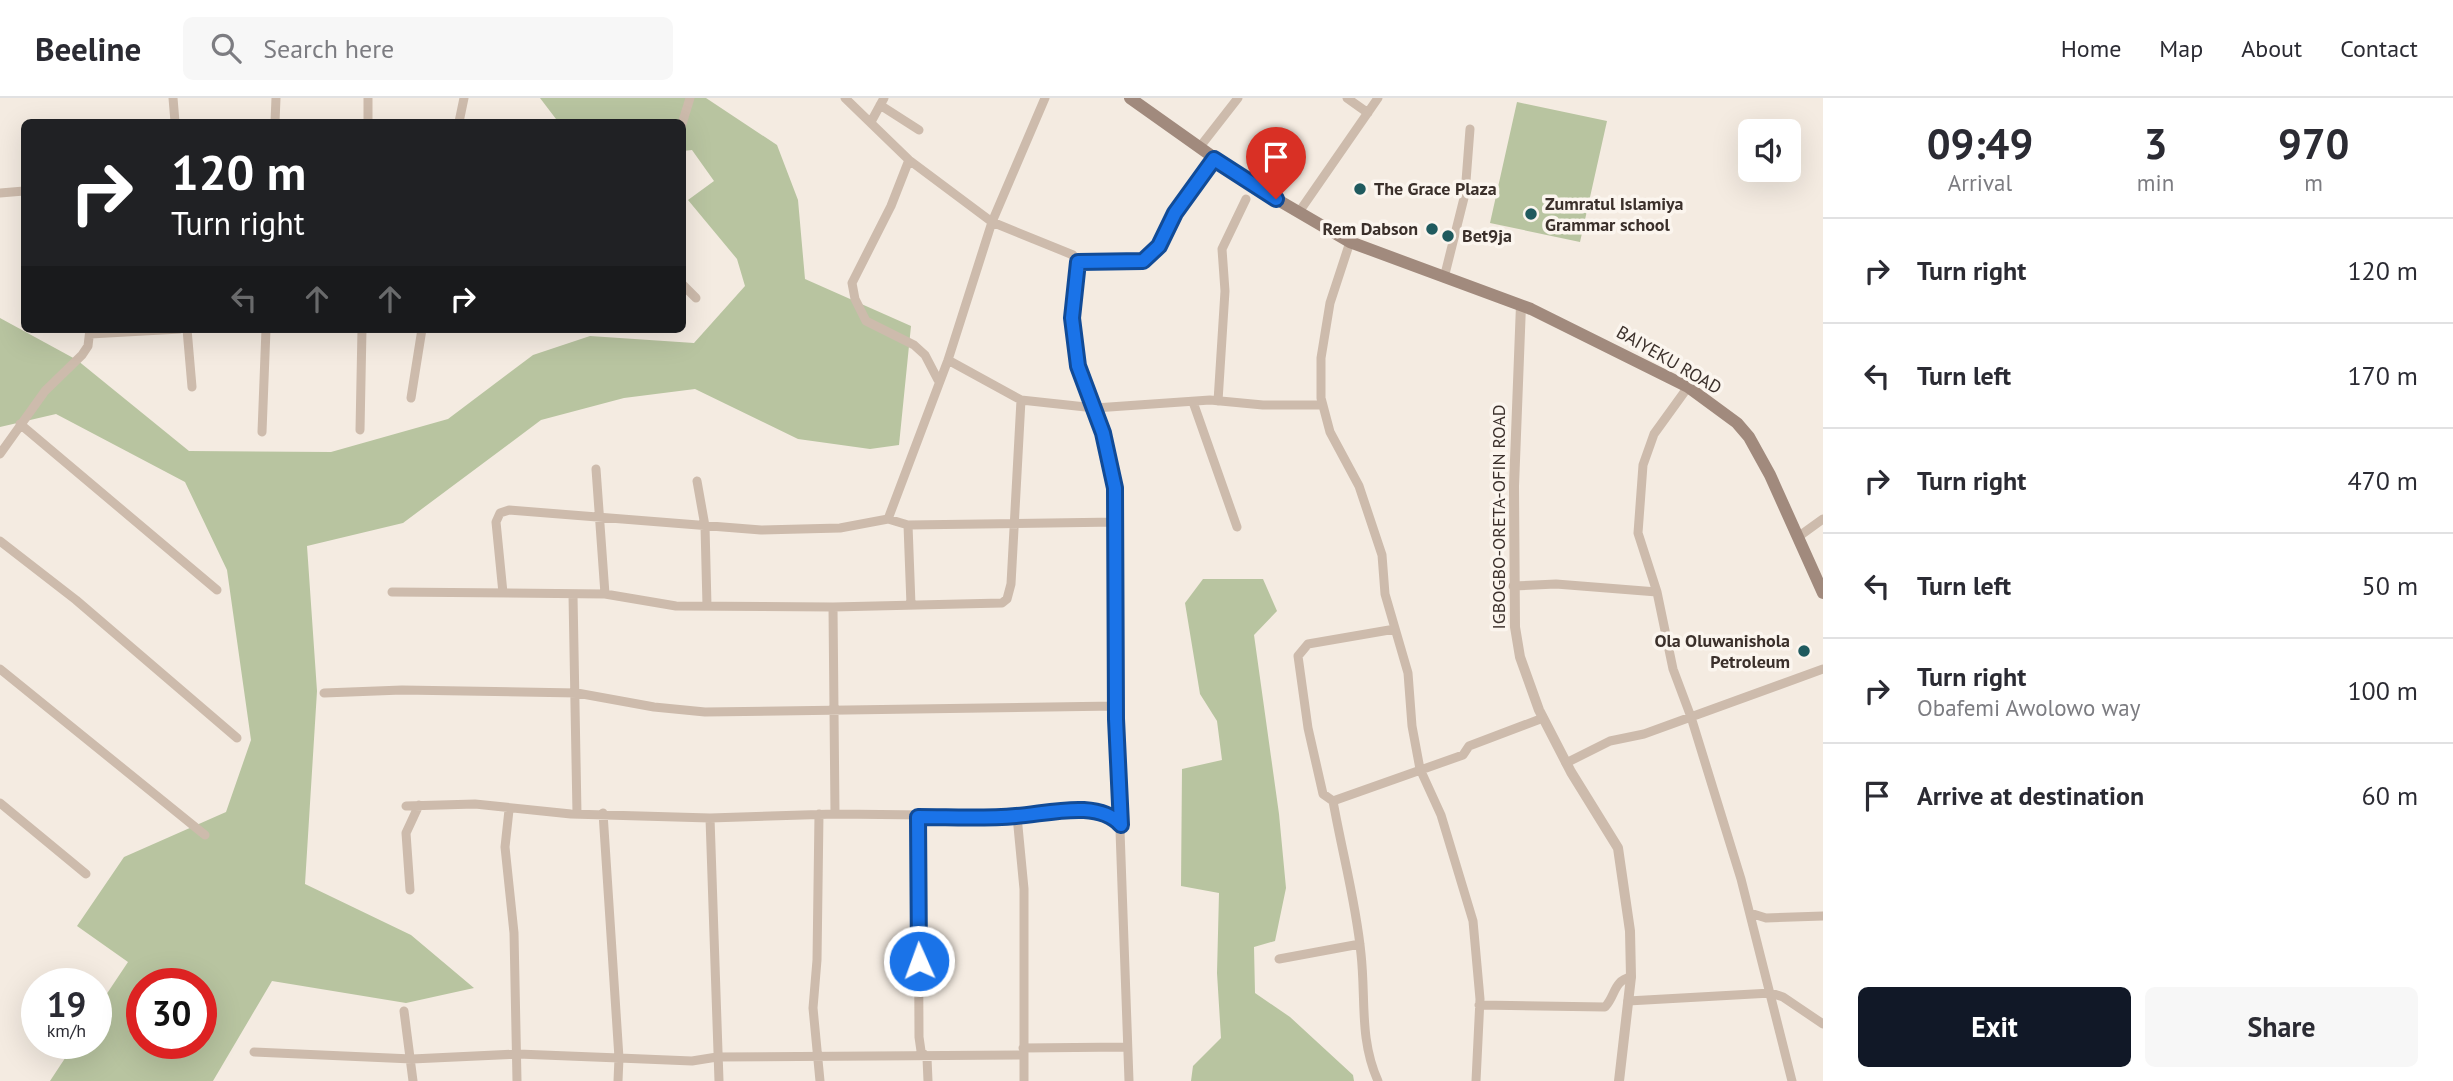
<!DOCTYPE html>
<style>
body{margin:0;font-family:"PT Sans",sans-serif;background:#f7f7f7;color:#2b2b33;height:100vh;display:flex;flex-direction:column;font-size:26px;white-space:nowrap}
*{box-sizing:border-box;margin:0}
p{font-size:23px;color:#7c7c81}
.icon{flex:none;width:38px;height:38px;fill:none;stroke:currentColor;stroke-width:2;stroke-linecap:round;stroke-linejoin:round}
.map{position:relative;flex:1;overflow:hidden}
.drawer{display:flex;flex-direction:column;background:#fff;width:630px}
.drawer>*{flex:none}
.banner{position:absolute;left:21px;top:21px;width:665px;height:214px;border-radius:10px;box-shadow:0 7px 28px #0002;background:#202124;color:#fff;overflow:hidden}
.buttons{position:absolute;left:1738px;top:21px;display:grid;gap:14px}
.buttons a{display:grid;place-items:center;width:63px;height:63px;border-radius:10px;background:#fff;box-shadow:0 7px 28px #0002;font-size:35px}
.speed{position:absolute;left:21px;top:870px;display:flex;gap:14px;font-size:35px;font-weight:700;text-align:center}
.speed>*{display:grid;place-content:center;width:91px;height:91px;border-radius:50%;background:#fff;box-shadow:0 7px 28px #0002;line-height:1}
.speed small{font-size:18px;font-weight:400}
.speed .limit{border:10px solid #d22;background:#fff;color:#111}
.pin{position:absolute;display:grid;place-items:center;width:60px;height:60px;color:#fff;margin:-72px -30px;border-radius:50% 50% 50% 0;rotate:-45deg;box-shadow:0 0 7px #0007}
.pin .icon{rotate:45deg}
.me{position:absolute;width:77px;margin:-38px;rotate:358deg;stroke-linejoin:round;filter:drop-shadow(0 0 5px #0008)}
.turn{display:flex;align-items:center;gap:24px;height:147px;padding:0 35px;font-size:32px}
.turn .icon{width:91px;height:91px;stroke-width:2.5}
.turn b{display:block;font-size:49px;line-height:60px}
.lanes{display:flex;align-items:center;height:66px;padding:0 35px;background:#0003;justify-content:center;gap:35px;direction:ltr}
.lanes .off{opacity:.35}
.eta{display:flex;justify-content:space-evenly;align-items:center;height:119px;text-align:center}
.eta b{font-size:42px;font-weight:600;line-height:49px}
.button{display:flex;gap:14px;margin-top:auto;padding:14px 35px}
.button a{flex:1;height:80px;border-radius:10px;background:#111827;color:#fff;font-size:28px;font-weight:600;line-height:80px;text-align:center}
.button a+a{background:#f7f7f7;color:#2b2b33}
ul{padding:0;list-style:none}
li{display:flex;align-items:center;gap:21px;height:105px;padding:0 35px;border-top:2px solid #e1e1e2}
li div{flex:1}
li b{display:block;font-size:26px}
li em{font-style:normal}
header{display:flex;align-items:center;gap:42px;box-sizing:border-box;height:98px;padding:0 35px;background:#fff;border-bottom:2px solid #e1e1e2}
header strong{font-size:33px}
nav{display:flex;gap:38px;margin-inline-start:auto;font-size:24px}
.search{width:490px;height:63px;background:#f7f7f7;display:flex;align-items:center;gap:18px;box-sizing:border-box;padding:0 24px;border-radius:10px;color:#7c7c81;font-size:26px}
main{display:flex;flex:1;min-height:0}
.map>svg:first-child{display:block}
.green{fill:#b8c4a0;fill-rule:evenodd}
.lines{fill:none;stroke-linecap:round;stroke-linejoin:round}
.minor{stroke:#cdbbac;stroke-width:9}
.tertiary{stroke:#cdbbac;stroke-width:10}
.secondary{stroke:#a18a7d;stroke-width:12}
.route-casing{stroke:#114b97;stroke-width:18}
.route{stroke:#1a73e8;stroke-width:12}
.poi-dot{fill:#1f5a5e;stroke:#fbf5ee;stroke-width:2.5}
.labels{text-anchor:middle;stroke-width:7;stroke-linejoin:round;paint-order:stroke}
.poi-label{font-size:18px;font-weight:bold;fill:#3b302b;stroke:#fbf5ee;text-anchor:start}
.street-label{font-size:18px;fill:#3b302b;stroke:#fbf5ee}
</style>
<header>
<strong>Beeline</strong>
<div class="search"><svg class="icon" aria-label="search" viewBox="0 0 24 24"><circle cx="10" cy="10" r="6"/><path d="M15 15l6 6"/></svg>Search here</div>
<nav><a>Home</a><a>Map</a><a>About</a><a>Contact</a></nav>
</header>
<main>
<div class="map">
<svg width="1823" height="983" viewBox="0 0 1823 983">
<rect width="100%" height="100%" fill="#f4ebe1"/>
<path class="green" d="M 540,0 L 706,0 L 777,47 L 798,102 L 805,181 L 911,228 L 899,347 L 870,351 L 798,341 L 695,291 L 624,300 L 541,322 L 403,425 L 307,448 L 317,593 L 305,786 L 411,837 L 474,890 L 406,905 L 272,883 L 213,983 L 50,983 L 75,945 L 96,945 L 96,912 L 128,864 L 77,828 L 124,759 L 226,714 L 251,642 L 227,472 L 185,384 L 56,316 L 0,329 L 0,220 L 77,262 L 189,353 L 331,354 L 448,321 L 533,257 L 590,238 L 694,245 L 745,188 L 737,161 L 688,102 L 714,83 L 692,52 L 683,53 L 682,24 L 588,24 L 556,21 ZM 142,886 L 201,886 L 201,945 L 142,945 Z
M 1517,4 L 1607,23 L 1580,144 L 1490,125 Z
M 1203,481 L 1263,481 L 1277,513 L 1254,537 L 1279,716 L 1286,790 L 1275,843 L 1254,849 L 1255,895 L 1290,919 L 1353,977 L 1354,983 L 1191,983 L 1193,968 L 1221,940 L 1217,875 L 1219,795 L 1181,788 L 1182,671 L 1222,662 L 1217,623 L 1200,596 L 1185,505 Z"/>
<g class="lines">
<path class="minor" d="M 173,0 L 175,24
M 845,0 L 909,62 L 992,124 L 1073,157 L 1078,164 L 1072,220 L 1078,268 L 1103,336 L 1116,390 L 1116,621 L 1129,983
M 1347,0 L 1368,15
M 880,7 L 919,32
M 872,22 L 884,0
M 275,24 L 276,0
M 368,24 L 368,0
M 459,24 L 464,0
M 682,26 L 690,0
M 1199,50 L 1238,0
M 909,62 L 891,108 L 852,185 L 855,201 L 866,223 L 914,247 L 925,257 L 938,282
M 0,95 L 24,93
M 1299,114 L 1378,0
M 1350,144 L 1330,205 L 1321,260 L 1321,300 L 1330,334 L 1359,388 L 1382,457 L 1385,496 L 1408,575 L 1412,628 L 1420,671 L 1441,717 L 1473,823 L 1480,901 L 1476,983
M 1078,164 L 1143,163 L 1159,148 L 1175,115 L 1214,61
M 1444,180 L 1465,96 L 1470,31
M 682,186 L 696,200
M 187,231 L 192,289
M 90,236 L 180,231
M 948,262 L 1021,302 L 1095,310 L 1210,302 L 1263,307 L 1322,307
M 1688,289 L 1654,336 L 1643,367 L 1638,435 L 1657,494 L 1673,571 L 1691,619 L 1741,781 L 1792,983
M 411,300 L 422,231
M 1218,303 L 1225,193 L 1222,151 L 1246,101
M 1193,304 L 1237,429
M 20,326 L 217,492
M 360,332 L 362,231
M 262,334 L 266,231
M 0,356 L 45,293 L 82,257 L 88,248 L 90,231
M 596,371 L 605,496
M 697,383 L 705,428 L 707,508
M 888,421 L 948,262 L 992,124 L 1045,0
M 908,427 L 1117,424
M 1798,439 L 1823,421
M 0,443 L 76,502 L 237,640
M 1513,488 L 1556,486 L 1657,494
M 392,494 L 605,496 L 676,508 L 833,509 L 1002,505 L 1007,501 L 1011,486 L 1021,302
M 503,495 L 496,424 L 500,415 L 509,412 L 761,432 L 840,430 L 888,421 L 908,427 L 911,507
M 573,497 L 577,716
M 833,509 L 835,716
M 0,571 L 205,737
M 324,595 L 402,592 L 577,595 L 654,609 L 705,614 L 1116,608
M 1566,665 L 1610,643 L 1644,636 L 1823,571
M 1333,703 L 1463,657 L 1469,648 L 1543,620
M 0,705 L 86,776
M 406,708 L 475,706 L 571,716 L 710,720 L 835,716 L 1017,718 C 1047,713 1099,703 1121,727
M 509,712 L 505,749 L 514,835 L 517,983
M 819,716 L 817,862 L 813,910 L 820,983
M 1017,718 L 1024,791 L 1024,983
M 918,719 L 919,939 L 921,953 L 927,960 L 928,983
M 710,720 L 719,983
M 410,792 L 406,735 L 419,707
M 1750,815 L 1766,820 L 1823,818
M 1279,861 L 1360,846
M 1628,903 L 1771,895 L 1783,899 L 1823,926
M 1479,907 L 1605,909 C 1616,897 1613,883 1631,879
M 404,913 L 413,983
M 1023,950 L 1127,949
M 254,954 L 412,961 L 518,956 L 619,960 L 603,715
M 618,983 L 619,960 L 692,963 L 717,959 L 1023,957
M 1378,983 C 1359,941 1366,900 1361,856 C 1356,804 1342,754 1333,703 L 1323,696 L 1308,630 L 1298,558 L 1308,546 L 1395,531"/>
<path class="tertiary" d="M 1521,207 L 1514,388 L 1515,529 L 1520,559 L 1539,612 L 1571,674 L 1618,750 L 1630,833 L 1631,879 L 1619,983"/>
<path class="secondary" d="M 1130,0 L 1254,88 L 1350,144 L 1531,211 L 1688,289 L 1737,325 L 1749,339 L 1770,377 L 1823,495"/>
</g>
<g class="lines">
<defs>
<path id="route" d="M 919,863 L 918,719 C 950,719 984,721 1016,718 C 1047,716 1098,701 1121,727 L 1116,621 L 1115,390 L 1103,335 L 1078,268 L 1072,220 L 1078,164 L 1143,163 L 1159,148 L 1175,115 L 1214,61 L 1276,101"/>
</defs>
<use href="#route" class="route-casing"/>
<use href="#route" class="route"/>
</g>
<g class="poi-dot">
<circle cx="1360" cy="91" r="7"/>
<circle cx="1531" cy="116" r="7"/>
<circle cx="1432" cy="131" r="7"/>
<circle cx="1448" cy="138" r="7"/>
<circle cx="1804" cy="553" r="7"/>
</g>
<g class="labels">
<g class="poi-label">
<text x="1374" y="97">The Grace Plaza</text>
<text x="1545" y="112">Zumratul Islamiya<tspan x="1545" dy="21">Grammar school</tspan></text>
<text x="1418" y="137" text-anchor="end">Rem Dabson</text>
<text x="1462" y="144">Bet9ja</text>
<text x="1790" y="549" text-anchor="end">Ola Oluwanishola<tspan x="1790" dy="21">Petroleum</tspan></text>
</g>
<g class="street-label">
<text transform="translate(1669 262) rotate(30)" y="6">BAIYEKU ROAD</text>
<text transform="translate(1499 419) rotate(-90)" y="6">IGBOGBO-ORETA-OFIN ROAD</text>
</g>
</g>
</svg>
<div class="buttons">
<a><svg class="icon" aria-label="sound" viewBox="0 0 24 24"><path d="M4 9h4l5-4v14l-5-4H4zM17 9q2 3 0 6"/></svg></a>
</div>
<div class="speed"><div>19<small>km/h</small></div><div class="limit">30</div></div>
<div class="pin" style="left:1276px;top:101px;background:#d93025"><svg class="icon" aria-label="arrive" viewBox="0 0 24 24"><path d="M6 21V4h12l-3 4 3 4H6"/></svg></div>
<svg class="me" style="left:919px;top:863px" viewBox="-20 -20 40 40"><circle r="17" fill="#1a73e8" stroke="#fff" stroke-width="3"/><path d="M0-11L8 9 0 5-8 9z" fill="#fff"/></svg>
<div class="banner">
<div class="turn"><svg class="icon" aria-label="right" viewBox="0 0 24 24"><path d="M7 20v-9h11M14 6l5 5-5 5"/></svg><div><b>120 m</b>Turn right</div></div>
<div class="lanes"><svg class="icon off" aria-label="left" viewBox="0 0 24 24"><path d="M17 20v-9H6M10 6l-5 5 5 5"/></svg><svg class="icon off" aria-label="ahead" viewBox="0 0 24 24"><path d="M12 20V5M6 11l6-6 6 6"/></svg><svg class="icon off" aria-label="ahead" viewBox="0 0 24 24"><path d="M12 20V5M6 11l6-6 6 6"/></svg><svg class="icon" aria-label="right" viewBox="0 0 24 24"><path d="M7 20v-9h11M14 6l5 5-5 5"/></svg></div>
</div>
</div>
<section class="drawer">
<div class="eta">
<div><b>09:49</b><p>Arrival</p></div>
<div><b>3</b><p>min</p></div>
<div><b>970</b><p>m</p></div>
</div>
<ul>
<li><svg class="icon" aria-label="right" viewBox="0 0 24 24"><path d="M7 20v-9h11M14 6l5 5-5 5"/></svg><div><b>Turn right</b></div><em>120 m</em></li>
<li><svg class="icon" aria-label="left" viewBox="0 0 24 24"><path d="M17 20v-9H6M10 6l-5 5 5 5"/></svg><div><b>Turn left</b></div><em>170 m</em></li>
<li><svg class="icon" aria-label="right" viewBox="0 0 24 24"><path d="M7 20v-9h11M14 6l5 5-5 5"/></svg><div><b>Turn right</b></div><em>470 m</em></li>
<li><svg class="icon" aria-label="left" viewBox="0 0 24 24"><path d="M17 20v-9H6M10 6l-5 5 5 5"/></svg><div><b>Turn left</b></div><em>50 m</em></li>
<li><svg class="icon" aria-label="right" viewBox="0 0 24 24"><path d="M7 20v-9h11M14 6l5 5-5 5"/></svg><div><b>Turn right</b><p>Obafemi Awolowo way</p></div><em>100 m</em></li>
<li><svg class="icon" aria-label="arrive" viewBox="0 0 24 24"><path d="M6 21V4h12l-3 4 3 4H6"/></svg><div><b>Arrive at destination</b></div><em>60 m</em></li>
</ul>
<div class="button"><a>Exit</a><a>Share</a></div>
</section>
</main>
